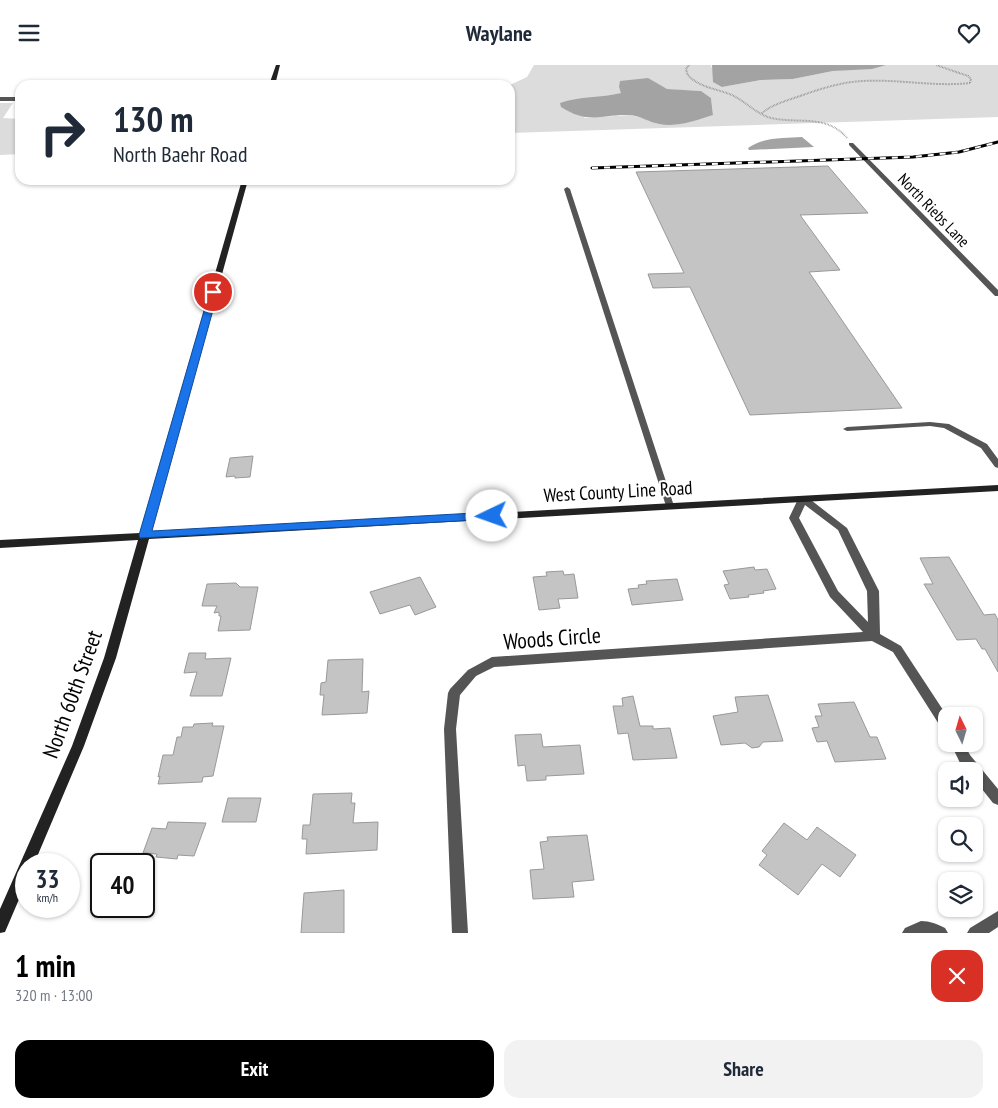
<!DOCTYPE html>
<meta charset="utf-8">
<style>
body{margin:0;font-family:"PT Sans Narrow",sans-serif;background:#f2f2f3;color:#1f2937;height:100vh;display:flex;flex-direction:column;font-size:19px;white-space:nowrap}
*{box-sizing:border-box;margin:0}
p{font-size:16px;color:#747a83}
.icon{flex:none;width:28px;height:28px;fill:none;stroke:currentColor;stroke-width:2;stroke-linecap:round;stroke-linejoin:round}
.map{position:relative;height:868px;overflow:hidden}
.details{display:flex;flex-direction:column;background:#fff;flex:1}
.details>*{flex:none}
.banner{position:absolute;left:15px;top:15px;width:500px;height:105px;border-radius:15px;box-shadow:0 1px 4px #0004;background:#fff;color:#1f2937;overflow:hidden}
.needle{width:32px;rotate:355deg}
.tools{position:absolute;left:938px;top:642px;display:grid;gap:10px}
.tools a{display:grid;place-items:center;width:45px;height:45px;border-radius:10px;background:#fff;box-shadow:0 1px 4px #0004;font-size:25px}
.speed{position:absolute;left:15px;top:788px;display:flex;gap:10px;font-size:25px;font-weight:700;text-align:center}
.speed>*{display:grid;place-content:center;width:65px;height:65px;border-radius:50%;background:#fff;box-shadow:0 1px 4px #0004;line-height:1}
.speed small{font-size:12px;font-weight:400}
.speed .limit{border:2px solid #111;border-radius:8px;background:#fff;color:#111}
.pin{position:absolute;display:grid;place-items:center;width:42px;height:42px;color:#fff;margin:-21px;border:2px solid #fff;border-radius:50%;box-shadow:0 1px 5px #0007}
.me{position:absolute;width:55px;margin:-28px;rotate:267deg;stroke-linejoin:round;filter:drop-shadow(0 0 4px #0008)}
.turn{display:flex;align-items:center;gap:18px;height:105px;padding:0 15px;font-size:22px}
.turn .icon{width:65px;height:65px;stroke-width:2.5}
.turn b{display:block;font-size:35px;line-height:42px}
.round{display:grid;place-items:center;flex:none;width:52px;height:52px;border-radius:15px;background:#f2f2f3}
.summary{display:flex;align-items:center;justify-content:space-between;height:85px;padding:0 15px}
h1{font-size:30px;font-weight:600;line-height:38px;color:#000}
.button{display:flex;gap:10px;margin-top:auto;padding:10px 15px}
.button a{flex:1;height:58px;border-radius:15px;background:#000;color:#fff;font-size:20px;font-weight:600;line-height:58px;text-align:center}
.button a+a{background:#f2f2f3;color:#1f2937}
header{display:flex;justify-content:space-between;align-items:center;height:65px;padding:0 15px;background:#fff;font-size:22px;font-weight:600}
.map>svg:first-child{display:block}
.green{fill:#dcdcdc;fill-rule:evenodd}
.water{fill:#a3a3a3}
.building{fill:#c4c4c4;stroke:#999}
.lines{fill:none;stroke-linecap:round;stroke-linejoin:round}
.path{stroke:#777;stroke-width:2;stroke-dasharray:0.5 1;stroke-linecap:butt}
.lane{fill:#555;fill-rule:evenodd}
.street{fill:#555;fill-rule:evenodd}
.secondary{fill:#222;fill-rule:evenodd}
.rail-casing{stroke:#000;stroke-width:3}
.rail{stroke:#fff;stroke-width:2;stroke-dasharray:6;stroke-linecap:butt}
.route{fill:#1a73e8;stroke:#114b97}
.labels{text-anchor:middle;stroke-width:4;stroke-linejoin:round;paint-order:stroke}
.far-street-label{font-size:16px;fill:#000;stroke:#fff}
.street-label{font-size:19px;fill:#000;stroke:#fff}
.near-street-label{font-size:22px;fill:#000;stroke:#fff}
</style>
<header><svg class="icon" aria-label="menu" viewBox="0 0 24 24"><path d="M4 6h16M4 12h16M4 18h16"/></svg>Waylane<svg class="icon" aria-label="heart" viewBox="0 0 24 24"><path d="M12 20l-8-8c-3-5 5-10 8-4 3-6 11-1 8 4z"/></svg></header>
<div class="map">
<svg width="998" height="868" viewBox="0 0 998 868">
<rect width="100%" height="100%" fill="#fff"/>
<path class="green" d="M 534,0 L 712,0 L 711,1 L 722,22 L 761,15 L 793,14 L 833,6 L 885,0 L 998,0 L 998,52 L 510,68 L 510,20 L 527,12 ZM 619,22 L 701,26 L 711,33 L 713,49 L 675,60 L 658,59 L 650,55 L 630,50 L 584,53 L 604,32 L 622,28 Z
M 0,38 L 13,38 L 3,53 L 20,54 L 20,89 L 0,90 Z"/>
<path class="water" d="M 712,0 L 886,0 L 872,4 L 833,6 L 793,14 L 761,15 L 722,22 L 713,17 Z
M 648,13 L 667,24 L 701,26 L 711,33 L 713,50 C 697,55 676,63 659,59 C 649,57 641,51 629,50 C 601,49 589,60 561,42 L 560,38 C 579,31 602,33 621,28 L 619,22 L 620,16 Z
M 802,72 L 814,82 L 749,85 L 748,83 C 763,72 785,73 802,72 Z"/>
<path class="building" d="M 828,101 L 868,148 L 800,150 L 840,205 L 809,207 L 902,343 L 750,350 L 690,222 L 653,223 L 648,209 L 684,208 L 636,107 Z
M 253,391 L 250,412 L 235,413 L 235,411 L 226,412 L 230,393 Z
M 949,492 L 984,550 L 995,549 L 998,555 L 998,607 L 985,584 L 982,584 L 976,574 L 957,575 L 924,519 L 933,519 L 920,493 Z
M 754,502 L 755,505 L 767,504 L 776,524 L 763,526 L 764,528 L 748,530 L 749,532 L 730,534 L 724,520 L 729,519 L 723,506 Z
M 563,506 L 564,510 L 574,509 L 578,533 L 558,534 L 560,543 L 539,545 L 533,512 L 547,511 L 546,507 Z
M 420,512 L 436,542 L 415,550 L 410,540 L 380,549 L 370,527 Z
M 677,514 L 683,535 L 632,540 L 628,524 L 639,523 L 638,520 L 647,519 L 646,516 Z
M 236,518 L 240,522 L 258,522 L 250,565 L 218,566 L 221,551 L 219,551 L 219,547 L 214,548 L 217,541 L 202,541 L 207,519 Z
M 189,588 L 206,588 L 205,594 L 231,593 L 222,631 L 190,631 L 197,607 L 184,608 Z
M 363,594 L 362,627 L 369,626 L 367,648 L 322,650 L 324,630 L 320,630 L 321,618 L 326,617 L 328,595 Z
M 768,630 L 783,676 L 763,677 L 759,682 L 752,683 L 745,678 L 721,680 L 713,651 L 738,647 L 735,632 Z
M 633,631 L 640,661 L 653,661 L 653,664 L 670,663 L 677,693 L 633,695 L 628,668 L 618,669 L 613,641 L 623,641 L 622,633 Z
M 854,637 L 870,672 L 877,672 L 886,694 L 835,697 L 827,676 L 817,677 L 812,663 L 819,662 L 815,651 L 822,651 L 818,639 Z
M 213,658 L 212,661 L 224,661 L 213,711 L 203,712 L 202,717 L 158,719 L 160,711 L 158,712 L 163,690 L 173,690 L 177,672 L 181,672 L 183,662 L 193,662 L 194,659 Z
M 541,669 L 543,682 L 580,680 L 584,709 L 546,711 L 546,715 L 527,716 L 525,700 L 518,701 L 515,670 Z
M 352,728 L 351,738 L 355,738 L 353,758 L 378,757 L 377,785 L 306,789 L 307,774 L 302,774 L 303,760 L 310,760 L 313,729 Z
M 228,733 L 261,733 L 256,757 L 222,757 Z
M 168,757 L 206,758 L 194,791 L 178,790 L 177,794 L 156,792 L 157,789 L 143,788 L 152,763 L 166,764 Z
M 784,758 L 807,775 L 817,762 L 856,790 L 840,812 L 822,799 L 798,830 L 759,800 L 767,790 L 762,786 Z
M 587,770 L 594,815 L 572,817 L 574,832 L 533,834 L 530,805 L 544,804 L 540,777 L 548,776 L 547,772 Z
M 344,825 L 344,868 L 301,868 L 304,828 Z"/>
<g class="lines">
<path class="path" d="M 689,0 L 686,4 C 687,10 690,13 695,16 C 707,24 722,25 734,31 C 747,38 757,49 771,53 C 798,59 827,49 847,73
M 762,48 C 773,39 786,36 800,31 C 820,24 841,17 863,16 C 899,14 934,22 970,18 L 971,14 L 968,11 L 936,0"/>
<path class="lane" d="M 567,122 L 570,124 L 674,441 L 673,443 L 667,443 L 666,441 L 564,124 Z
M 930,357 L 949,359 L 987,379 L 998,394 L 998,403 L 995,402 L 981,383 L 944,363 L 930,361 L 847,366 L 843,364 L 847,362 Z"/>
<path class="street" d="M 0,32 L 20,32 L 20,36 L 0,36 Z
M 849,78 L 853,78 L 998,225 L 998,231 L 995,231 L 849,80 Z
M 803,431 L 807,432 L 847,463 L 879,526 L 880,569 L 901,581 L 947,651 L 946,665 L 942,664 L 893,587 L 872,576 L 494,602 L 476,611 L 460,630 L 456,664 L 468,868 L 452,868 L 444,664 L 448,628 L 450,624 L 468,605 L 492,592 L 863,567 L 830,532 L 789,453 L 799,432 ZM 805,440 L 838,465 L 867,526 L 868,557 L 838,526 L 799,453 Z
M 951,679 L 964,679 L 970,690 L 998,724 L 998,740 L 993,738 L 974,714 L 974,706 L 967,706 L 960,698 Z
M 998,846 L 998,862 L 989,868 L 967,868 L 970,863 Z
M 921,856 C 930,856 937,859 945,863 L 948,868 L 902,868 L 905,863 Z"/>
<path class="secondary" d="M 276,0 L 280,0 L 275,20 L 269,20 Z
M 242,115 L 248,115 L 151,467 L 998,420 L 998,426 L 149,474 L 116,593 L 84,681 L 34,799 L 26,799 L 26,818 L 5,867 L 0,868 L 0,844 L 72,681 L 104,593 L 138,475 L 0,483 L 0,475 L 140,468 Z"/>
<defs>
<path id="rail" d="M 592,103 L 913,92 L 959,87 L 998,77"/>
</defs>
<use href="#rail" class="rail-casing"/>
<use href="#rail" class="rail"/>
</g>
<path class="route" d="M 210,225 L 218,227 L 152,466 L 492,447 L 497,451 L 496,454 L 140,473 L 139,470 Z"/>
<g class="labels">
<g class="far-street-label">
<text transform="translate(934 145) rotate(46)" y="6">North Riebs Lane</text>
</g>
<g class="street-label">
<text transform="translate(618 426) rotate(-3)" y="7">West County Line Road</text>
</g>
<g class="near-street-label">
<text transform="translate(552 573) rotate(-4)" y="8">Woods Circle</text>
<text transform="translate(72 629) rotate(-70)" y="8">North 60th Street</text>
</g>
</g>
</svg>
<div class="tools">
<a><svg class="needle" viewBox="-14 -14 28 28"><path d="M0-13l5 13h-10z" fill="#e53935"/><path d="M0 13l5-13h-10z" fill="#747a83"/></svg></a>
<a><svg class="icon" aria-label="sound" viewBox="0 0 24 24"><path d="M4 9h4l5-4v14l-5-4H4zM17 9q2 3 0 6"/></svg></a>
<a><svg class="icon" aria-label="search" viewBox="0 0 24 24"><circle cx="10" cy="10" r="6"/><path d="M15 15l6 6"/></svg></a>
<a><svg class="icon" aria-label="layers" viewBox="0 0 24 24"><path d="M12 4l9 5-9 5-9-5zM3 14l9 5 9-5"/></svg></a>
</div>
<div class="speed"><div>33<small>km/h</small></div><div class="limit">40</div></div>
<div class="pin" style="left:213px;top:227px;background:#d93025"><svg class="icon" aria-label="arrive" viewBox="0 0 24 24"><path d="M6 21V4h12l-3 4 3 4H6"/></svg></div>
<svg class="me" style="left:492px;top:451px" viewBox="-20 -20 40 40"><circle r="19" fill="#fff"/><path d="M0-13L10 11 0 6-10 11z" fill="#1a73e8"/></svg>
<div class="banner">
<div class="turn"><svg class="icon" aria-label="right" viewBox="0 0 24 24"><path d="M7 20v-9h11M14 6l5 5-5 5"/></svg><div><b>130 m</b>North Baehr Road</div></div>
</div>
</div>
<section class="details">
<div class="summary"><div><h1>1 min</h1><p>320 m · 13:00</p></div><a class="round" style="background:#d93025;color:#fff"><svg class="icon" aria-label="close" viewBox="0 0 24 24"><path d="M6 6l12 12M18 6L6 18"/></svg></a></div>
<div class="button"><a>Exit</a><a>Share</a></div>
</section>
